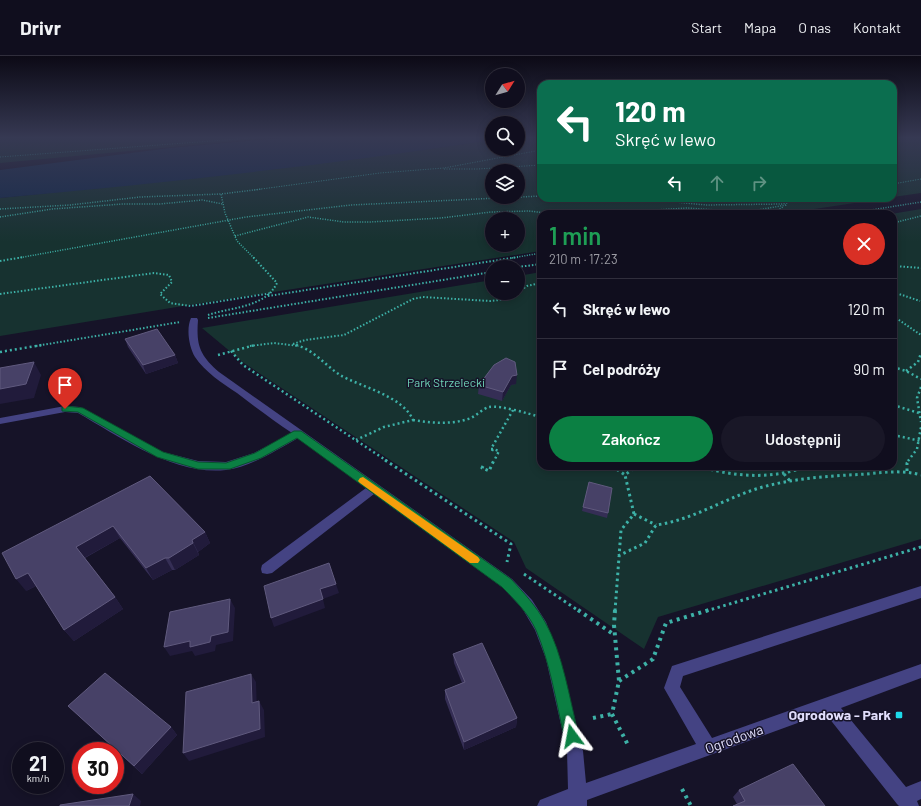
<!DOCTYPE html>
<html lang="pl">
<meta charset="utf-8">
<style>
body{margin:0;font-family:Barlow,sans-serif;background:#191727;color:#f1f3f6;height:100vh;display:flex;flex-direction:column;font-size:15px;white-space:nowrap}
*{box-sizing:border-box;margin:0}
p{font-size:13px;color:#9c9ca4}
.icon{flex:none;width:22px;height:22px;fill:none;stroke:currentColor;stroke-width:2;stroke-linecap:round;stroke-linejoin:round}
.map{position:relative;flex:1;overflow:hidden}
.panel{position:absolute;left:537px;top:154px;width:360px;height:260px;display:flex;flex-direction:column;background:#100e1e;border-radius:12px;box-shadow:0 2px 10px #0003,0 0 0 1px #302e3c}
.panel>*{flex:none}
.banner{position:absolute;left:537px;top:24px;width:360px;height:122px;border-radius:12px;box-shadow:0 2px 10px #0003,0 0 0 1px #302e3c;background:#0b6e4f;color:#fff;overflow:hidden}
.needle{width:26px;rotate:53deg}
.buttons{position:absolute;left:485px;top:12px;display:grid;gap:8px}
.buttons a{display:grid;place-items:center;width:40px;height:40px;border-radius:50%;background:#100e1e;box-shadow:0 2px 10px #0003,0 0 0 1px #302e3c;font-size:20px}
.speed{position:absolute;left:12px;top:686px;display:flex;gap:8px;font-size:20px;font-weight:700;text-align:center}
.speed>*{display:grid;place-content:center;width:52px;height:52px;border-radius:50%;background:#100e1e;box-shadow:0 2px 10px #0003,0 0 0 1px #302e3c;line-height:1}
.speed small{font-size:10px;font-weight:400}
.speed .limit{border:6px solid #d22;background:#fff;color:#111}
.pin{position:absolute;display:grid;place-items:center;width:34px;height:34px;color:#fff;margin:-41px -17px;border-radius:50% 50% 50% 0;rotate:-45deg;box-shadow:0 0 4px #0007}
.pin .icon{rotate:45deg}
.me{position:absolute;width:44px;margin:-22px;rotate:347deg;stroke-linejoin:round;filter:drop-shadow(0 0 3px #0008)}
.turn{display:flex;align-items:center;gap:14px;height:84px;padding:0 12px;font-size:18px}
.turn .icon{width:52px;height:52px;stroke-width:2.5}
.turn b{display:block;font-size:28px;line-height:34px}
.lanes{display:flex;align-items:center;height:38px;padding:0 12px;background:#0003;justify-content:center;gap:20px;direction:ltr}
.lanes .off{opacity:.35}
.round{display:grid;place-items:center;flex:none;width:42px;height:42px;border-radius:21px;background:#191727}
.summary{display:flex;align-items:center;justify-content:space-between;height:68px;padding:0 12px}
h1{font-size:24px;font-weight:600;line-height:30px;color:#1e9e55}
.primary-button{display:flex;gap:8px;margin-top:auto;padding:8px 12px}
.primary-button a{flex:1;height:46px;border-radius:24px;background:#0b8043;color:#fff;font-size:16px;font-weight:600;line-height:46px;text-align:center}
.primary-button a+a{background:#191727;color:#f1f3f6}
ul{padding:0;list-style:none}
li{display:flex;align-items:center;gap:12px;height:60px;padding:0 12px;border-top:1px solid #302e3c}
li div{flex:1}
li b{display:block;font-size:15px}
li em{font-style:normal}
header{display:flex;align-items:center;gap:24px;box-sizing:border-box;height:56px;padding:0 20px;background:#100e1e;border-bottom:1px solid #302e3c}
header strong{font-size:19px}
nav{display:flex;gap:22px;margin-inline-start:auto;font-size:14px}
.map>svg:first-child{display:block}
.green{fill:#173230;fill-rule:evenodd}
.water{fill:#142a4b}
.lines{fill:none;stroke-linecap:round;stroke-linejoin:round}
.path-far5{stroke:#3db1a7;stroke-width:1;stroke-dasharray:1 1.5;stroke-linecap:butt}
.path-far4{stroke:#3db1a7;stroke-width:1.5;stroke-dasharray:1 1.5;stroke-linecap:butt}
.path-far3{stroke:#3db1a7;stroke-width:2;stroke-dasharray:1.5 2;stroke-linecap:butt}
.path-far2{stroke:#3db1a7;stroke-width:2.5;stroke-dasharray:2 3;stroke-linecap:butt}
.path-far1{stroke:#3db1a7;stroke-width:3;stroke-dasharray:2.5 3.5;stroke-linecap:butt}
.path{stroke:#3db1a7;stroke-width:4;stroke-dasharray:3 4.5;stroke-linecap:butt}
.minor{fill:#444383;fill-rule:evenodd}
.wall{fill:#352e55}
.shaded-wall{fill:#211b3b}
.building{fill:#474167;stroke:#605a7e}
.route{fill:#0b8043;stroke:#07532c}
.slow{fill:#f59e0b}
.poi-dot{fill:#1dd9e9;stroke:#161328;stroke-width:1.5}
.labels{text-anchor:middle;stroke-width:3;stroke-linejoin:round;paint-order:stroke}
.park-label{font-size:12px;fill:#70d6ba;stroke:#161328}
.near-poi-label{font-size:14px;font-weight:bold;fill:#e1defc;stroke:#161328;text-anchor:end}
.near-street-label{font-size:14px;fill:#e1defc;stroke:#161328}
</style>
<header>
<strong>Drivr</strong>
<nav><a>Start</a><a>Mapa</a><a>O nas</a><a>Kontakt</a></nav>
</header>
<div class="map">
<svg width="921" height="750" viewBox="0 0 921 750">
<rect width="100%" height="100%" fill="#161328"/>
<path class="green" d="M 0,81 L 281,81 L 0,107 Z
M 518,81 L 541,81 L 541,142 L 888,142 L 781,158 L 541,158 L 541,195 L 183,250 L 0,280 L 0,142 C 164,125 329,108 492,84 L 492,93 L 518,93 ZM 492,115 L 518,115 L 518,141 L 492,141 ZM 492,163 L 518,163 L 518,189 L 492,189 Z
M 893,81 L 921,81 L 921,137 L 893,141 Z
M 921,153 L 921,483 L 658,561 L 644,593 L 526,512 L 514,486 L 244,307 L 202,272 L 492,224 L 492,237 L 518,237 L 518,220 L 541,216 L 541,410 L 893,410 L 893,158 L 891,158 Z"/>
<path class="water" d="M 293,81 L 492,81 L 492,84 C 329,109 164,127 0,142 L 0,114 L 170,92 Z"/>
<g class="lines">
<path class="path-far5" d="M 0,101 L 264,81
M 444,113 L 478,113 L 541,109
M 893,128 L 921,123
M 254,134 L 380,117 L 444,112 L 541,94"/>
<path class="path-far4" d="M 634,142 L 706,149 L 783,148 L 800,142
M 0,153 L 70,149 L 140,141 L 221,138
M 591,158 L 687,152 L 746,156 L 786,149 L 787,146 L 774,142
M 771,158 L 783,151
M 846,158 L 921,146
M 0,161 L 52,153 L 123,148 L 160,148 L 202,144 L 223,148
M 893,167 L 921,160
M 235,180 L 308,161 L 344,166 L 370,166 L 441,162 L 491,156 L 529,155 L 555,158
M 18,202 L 246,161 L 351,149 L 541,140
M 254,202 L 237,185 L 225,157 L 221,138 L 262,133
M 512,202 L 541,197"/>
<path class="path-far3" d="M 0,205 L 24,201
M 893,210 L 921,212
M 518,211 L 541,208
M 518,236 L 527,230 L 541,227
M 893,236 L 920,245
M 0,238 L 154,217 L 169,219 L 172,226 L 160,238 L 170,247 L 191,250 L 272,237
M 268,240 L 518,201
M 208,259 C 231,251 265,252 277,227 L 253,201
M 893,260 L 921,279
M 208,262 L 492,216
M 293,288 L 305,284 L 344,279 L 413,243 L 423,241 L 490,245 L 500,244 L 516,237
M 36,290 L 180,266
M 250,290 L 274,287 L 299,290"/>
<path class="path-far2" d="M 296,289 C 314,294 325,309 340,319 C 361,331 403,340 413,364 L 384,371 L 356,384
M 231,295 L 243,309 L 387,405
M 0,296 L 42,289
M 218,299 L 255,289
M 893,311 L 906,315 L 921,323
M 906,315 L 918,306 L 921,297
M 921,331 L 917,342 L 921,366
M 893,349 L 919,357
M 413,364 C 432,367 452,369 471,362 C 477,359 484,352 489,351 C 501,349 529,358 541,361
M 893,379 L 921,385
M 493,393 L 491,393 L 513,354
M 492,395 L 493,393 L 499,395 L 494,405
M 908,405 L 917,393 L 921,371"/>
<path class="path-far1" d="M 385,404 L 511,488 L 507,506
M 483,410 L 482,412 L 489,415 L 494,404
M 612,410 L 625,419
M 699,410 C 733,421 774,424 807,410
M 907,415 L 907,407 L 909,404
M 784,418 L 791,426
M 634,458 L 656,469
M 618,500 L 645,487 L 656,469 C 692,464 722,444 756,433 C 791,422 830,420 867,418 C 886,416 903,414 921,419
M 524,518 L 579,555
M 615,555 L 621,474 L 634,458 L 625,419 L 634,412 L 634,410
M 706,555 L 921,491"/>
<path class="path" d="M 578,554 L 613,578
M 615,554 L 614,569 L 619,625 L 612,658 L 628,689
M 619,625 L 653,603 L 666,567 L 709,554
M 593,662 L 612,658
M 682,733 L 691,750"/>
<path class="minor" d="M 191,262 L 197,262 L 198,264 C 196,290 200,299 219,316 L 512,523 L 532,544 L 546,566 L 560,603 L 583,695 L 586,727 L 696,688 L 664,632 L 672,610 L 921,530 L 921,542 L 683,620 L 680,631 L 712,682 L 921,608 L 921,622 L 841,652 L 906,731 L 921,725 L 921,743 L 917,745 L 919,750 L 899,750 L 897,748 L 825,657 L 587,744 L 587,750 L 537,750 L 540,744 L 568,733 L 567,695 L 546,603 L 535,574 L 522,552 L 502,531 L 374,438 L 272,517 L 267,518 L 262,517 L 261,513 L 262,509 L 366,432 L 298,382 C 277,394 250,411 226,414 C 175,420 120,381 78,357 L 65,356 L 0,368 L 0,362 L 65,350 L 80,351 L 163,396 L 198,405 L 226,406 L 254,397 L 292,377 C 273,364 255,351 237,337 C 222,327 205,316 195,301 C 189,291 186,273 191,262 Z"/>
</g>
<path class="wall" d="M 125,283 L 175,299 L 178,307 L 146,318 L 128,291 Z
M 516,328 L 511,329 L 502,345 L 478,338 L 479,329 Z
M 150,420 L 205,476 L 210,487 L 198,496 L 199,499 L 175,514 L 172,514 L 153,524 L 120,482 L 85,502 L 115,541 L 123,553 L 74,585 L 64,574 L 36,530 L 26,535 Z
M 589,426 L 608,457 L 607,462 L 582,455 Z
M 453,598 L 517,662 L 516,671 L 464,694 L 445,643 L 445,634 L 462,627 L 454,607 Z
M 68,650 L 171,671 L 177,679 L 142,718 Z
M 739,734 L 825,750 L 737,748 L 733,741 Z"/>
<path class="shaded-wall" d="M 175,299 L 178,307 L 146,318 L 143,309 Z
M 34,306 L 41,319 L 34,342 L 0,348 L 0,333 Z
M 517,319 L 516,328 L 511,329 L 502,345 L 503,336 L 512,320 Z
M 113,470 L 120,482 L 84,502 L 76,491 Z
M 205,476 L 210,487 L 198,496 L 192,484 Z
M 193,487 L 199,499 L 175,514 L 169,502 Z
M 165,502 L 172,514 L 153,524 L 146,512 Z
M 28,517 L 38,529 L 26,535 L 16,523 Z
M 336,528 L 339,537 L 323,543 L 325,552 L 274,571 L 271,562 L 320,533 Z
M 115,541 L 123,553 L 74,585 L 64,574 Z
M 230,543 L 235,552 L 233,585 L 216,589 L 215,595 L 195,600 L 192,595 L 170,600 L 164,591 L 211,580 Z
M 251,618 L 256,626 L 257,656 L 252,647 Z
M 259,645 L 264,654 L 265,681 L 189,705 L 183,697 Z
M 517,662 L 516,671 L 464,694 L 464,686 Z
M 171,671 L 177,679 L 142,718 L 134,710 Z
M 133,738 L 141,745 L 140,750 L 129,750 Z"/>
<path class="building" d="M 157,273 L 175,299 L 143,309 L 125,283 Z
M 506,302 L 515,306 L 517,319 L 512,320 L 503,336 L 479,329 L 494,309 Z
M 34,306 L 26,328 L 0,333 L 0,312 Z
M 150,420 L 205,476 L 192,484 L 193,487 L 169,502 L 165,502 L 146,512 L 113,470 L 76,491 L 115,541 L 64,574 L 28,517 L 16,523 L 2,497 Z
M 589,426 L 612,432 L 608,457 L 583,451 Z
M 329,507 L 336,528 L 320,533 L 323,543 L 271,562 L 264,530 Z
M 230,543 L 228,576 L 211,580 L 210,586 L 190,591 L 190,585 L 164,591 L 170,556 Z
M 482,587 L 517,662 L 464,686 L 445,634 L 465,626 L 453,598 Z
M 105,617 L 171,671 L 134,710 L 68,650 Z
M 251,618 L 252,647 L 259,645 L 260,673 L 183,697 L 186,636 Z
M 793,708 L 825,750 L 733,750 L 745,745 L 739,734 Z
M 133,738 L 129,750 L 60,750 L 60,749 Z"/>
<linearGradient id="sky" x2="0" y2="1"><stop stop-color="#0c0a16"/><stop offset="0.44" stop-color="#363953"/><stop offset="1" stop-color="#363953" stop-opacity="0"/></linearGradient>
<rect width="921" height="186" fill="url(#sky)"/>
<path class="route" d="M 65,350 L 83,352 L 163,396 L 198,406 L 226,407 L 255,397 L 294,375 L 301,375 L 511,523 C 524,537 536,550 545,566 C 563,597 570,646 579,680 L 577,686 L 572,688 L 566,686 L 564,680 C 556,645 550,607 536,574 C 528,557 515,544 502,531 L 297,382 L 261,402 L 230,413 L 198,413 L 157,401 L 78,356 L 62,355 L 62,351 Z"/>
<path class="slow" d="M 363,421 L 478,501 L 480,504 L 478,507 L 470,507 L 360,427 L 358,425 L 360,422 Z"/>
<rect class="poi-dot" x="895" y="655" width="8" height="8" rx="2"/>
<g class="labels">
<g class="park-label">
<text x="446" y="331">Park Strzelecki</text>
</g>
<g class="near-poi-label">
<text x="891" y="664">Ogrodowa - Park</text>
</g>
<g class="near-street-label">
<text transform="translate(734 683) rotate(-20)" y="5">Ogrodowa</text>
</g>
</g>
</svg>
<div class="buttons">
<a><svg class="needle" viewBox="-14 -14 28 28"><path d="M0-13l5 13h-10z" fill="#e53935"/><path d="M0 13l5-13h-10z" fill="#9c9ca4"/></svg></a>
<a><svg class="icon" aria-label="search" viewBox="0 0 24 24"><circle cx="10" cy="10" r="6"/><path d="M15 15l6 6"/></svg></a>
<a><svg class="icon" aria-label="layers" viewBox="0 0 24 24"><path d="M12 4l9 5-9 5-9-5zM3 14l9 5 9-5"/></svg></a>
<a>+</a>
<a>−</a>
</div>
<div class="speed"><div>21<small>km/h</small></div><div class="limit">30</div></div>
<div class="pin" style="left:65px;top:353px;background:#d93025"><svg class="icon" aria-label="arrive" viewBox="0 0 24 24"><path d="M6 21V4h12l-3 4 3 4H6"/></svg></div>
<svg class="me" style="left:572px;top:680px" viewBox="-20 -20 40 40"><path d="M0-17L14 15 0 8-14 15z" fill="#0b8043" stroke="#fff" stroke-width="4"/></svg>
<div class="banner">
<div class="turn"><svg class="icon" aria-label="left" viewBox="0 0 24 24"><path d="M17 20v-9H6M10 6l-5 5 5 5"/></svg><div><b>120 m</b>Skręć w lewo</div></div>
<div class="lanes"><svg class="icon" aria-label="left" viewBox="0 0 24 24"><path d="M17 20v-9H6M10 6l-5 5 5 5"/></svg><svg class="icon off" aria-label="ahead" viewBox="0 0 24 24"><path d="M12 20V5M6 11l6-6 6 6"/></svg><svg class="icon off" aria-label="right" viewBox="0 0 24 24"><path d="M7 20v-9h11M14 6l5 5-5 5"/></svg></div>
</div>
<section class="panel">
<div class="summary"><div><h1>1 min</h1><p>210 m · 17:23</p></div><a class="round" style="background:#d93025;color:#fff"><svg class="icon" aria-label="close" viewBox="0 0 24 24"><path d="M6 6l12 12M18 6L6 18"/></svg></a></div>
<ul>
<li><svg class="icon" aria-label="left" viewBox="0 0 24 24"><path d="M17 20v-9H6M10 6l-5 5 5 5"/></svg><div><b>Skręć w lewo</b></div><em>120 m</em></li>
<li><svg class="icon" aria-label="arrive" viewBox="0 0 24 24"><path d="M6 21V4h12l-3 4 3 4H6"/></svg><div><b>Cel podróży</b></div><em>90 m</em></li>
</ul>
<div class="primary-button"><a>Zakończ</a><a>Udostępnij</a></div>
</section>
</div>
